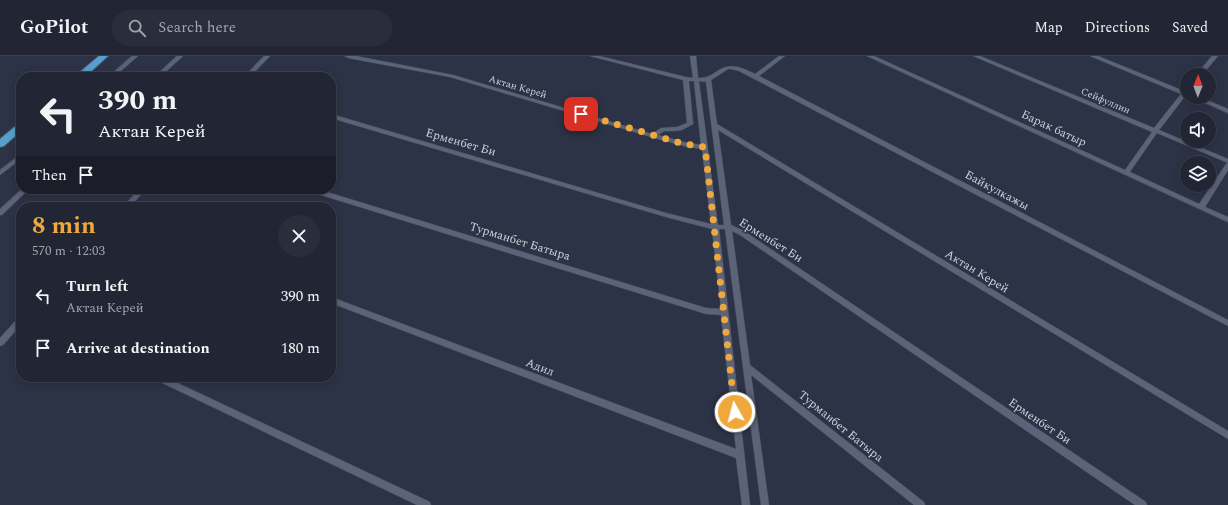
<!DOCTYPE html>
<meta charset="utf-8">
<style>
body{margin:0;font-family:Spectral,serif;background:#2a2e3c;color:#f1f3f6;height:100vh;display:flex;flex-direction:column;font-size:15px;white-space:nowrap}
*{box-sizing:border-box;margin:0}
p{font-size:13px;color:#a2a5ac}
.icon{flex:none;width:22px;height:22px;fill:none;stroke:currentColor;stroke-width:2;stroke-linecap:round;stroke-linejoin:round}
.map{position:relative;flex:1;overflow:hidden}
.sheet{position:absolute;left:16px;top:146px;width:320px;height:180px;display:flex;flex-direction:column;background:#222634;border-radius:16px;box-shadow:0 2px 10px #0003,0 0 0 1px #3f434f}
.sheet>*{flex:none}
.guide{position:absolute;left:16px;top:16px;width:320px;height:122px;border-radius:16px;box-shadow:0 2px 10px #0003,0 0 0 1px #3f434f;background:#222634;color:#f1f3f6;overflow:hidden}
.needle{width:26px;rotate:1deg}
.fabs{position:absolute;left:1180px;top:12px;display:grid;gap:8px}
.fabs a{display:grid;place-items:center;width:36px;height:36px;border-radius:50%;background:#222634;box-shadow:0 2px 10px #0003,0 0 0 1px #3f434f;font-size:20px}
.pin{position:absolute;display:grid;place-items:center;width:34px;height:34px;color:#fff;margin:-17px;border-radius:8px;box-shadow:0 2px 6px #0006}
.me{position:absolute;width:44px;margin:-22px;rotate:353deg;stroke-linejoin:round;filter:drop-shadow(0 0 3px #0008)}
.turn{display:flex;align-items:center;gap:14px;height:84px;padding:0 16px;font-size:18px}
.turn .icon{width:52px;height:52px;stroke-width:2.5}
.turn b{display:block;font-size:28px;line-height:34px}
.then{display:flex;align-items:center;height:38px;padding:0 16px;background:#0003;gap:8px;font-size:15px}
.round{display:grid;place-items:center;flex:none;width:42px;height:42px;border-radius:21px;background:#2a2e3c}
.head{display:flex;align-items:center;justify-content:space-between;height:68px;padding:0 16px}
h1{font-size:24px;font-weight:700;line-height:30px;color:#eea83c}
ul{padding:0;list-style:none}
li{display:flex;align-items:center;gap:12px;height:52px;padding:0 16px}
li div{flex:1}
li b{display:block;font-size:15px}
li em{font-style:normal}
header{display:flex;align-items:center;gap:24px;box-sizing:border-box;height:56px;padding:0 20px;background:#222634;border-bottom:1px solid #3f434f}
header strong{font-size:19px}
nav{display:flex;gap:22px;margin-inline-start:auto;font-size:14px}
.search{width:280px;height:36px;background:#2a2e3c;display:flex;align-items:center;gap:10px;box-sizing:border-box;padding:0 14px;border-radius:22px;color:#a2a5ac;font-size:15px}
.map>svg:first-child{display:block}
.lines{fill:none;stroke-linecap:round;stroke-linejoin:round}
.street-casing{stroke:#484e5e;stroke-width:1}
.highway-casing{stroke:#484e5e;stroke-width:2}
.street{fill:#5b6378;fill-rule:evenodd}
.highway{fill:#55a0cd;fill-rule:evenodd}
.route{stroke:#eea83c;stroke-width:7;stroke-dasharray:0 12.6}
.labels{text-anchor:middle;stroke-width:3;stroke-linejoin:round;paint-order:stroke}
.far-street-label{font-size:10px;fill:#ccd1dd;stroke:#2d3346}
.street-label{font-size:12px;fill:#ccd1dd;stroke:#2d3346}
</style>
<header>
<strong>GoPilot</strong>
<div class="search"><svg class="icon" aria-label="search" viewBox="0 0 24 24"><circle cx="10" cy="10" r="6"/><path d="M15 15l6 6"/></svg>Search here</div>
<nav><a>Map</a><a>Directions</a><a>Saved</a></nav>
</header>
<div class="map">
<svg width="1228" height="449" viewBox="0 0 1228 449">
<rect width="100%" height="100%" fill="#2d3346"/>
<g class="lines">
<defs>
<path id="street" d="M 132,0 L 138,0 L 114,21 L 108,21 Z
M 177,0 L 183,0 L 160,21 L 154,21 Z
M 264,0 L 270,0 L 250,21 L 244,21 Z
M 345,0 L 356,0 L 453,19 L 652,78 L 661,72 L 677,71 L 687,67 L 683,24 L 590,0 L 599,0 L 686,21 L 693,22 L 690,0 L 696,0 L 698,22 C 707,22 709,20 716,16 C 730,6 740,11 755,18 L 779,0 L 785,0 L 759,20 L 1228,264 L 1228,270 L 739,15 L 731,13 L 728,13 L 711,24 L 717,68 L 1228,375 L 1228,383 L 718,74 L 731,169 L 744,175 L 1146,446 L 1147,449 L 1135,449 L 740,179 L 732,175 L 750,309 L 924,446 L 925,449 L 914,449 L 751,319 L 769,449 L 761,449 L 725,173 L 719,173 L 750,449 L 742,449 L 736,402 L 331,247 L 331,241 L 736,393 L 721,259 L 706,258 L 308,135 L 307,133 L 317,133 L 706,252 L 721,253 L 712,173 L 666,161 L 331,62 L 331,58 L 666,157 L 711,168 L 702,93 L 684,90 L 651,81 L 450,21 L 348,2 ZM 689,25 L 694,25 L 701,89 L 684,86 L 658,79 L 664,75 L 674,75 L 682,74 L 693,68 ZM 699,25 L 706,26 L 724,169 L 718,169 Z
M 867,0 L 874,0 L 1125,114 L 1152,76 L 973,0 L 980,0 L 1154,72 L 1181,38 L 1090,0 L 1098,0 L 1184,35 L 1187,32 L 1187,40 L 1186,39 L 1159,74 L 1228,103 L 1228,114 L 1205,151 L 1228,161 L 1228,166 ZM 1157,77 L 1228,107 L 1226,108 L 1199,148 L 1130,116 Z
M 1212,0 L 1218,0 L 1202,19 L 1196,19 Z
M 1192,41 L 1200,41 L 1228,53 L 1228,57 Z
M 21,98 L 21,103 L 0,119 L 0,114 Z
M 22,133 L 29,133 L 2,159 L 0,159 L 0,153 Z
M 139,133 L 146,133 L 130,151 L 123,151 Z
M 21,261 L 21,269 L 3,289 L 0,290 L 0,282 L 18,262 Z
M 153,321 L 165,321 L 430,446 L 431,449 L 417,449 L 154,323 Z"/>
<path id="highway" d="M 99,0 L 108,0 L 85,21 L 74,21 Z
M 21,67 L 21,75 L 4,90 L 0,91 L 0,83 L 18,68 Z"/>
</defs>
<use href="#street" class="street-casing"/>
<use href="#highway" class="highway-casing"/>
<use href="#street" class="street"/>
<use href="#highway" class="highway"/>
</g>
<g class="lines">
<path class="route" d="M 581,58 L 684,88 L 705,91 L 735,356"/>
</g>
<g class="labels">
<g class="far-street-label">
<text transform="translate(518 30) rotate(16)" y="4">Актан Керей</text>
<text transform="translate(1106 44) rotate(23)" y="4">Сейфуллин</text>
</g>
<g class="street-label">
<text transform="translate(1054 72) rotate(25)" y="4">Барак батыр</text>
<text transform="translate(461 86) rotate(16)" y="4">Ерменбет Би</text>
<text transform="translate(997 134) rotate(28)" y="4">Байкулкажы</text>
<text transform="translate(771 184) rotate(32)" y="4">Ерменбет Би</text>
<text transform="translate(520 185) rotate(17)" y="4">Турманбет Батыра</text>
<text transform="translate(977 215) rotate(31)" y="4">Актан Керей</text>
<text transform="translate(540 311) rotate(21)" y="4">Адил</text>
<text transform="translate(1040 365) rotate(34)" y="4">Ерменбет Би</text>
<text transform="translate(841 370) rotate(39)" y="4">Турманбет Батыра</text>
</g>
</g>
</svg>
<div class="fabs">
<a><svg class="needle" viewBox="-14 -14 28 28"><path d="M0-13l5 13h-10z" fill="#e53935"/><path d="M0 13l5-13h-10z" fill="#a2a5ac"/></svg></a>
<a><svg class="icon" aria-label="sound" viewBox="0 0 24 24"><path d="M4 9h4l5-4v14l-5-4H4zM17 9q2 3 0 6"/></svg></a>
<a><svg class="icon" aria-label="layers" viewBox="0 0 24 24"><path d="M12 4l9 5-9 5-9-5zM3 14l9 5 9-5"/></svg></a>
</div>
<div class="pin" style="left:581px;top:58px;background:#d93025"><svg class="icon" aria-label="arrive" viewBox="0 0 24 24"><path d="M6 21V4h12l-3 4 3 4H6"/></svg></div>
<svg class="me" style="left:735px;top:356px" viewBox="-20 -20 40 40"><circle r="17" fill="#eea83c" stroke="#fff" stroke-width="3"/><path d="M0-11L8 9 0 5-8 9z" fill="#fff"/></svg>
<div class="guide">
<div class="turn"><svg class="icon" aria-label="left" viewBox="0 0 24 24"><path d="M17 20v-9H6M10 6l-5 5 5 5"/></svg><div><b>390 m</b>Актан Керей</div></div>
<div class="then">Then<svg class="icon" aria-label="arrive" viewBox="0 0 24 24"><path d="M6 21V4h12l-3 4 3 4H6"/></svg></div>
</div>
<section class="sheet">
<div class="head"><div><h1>8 min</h1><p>570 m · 12:03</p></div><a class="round"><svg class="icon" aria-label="close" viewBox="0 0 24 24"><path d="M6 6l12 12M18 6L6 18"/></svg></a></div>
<ul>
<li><svg class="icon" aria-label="left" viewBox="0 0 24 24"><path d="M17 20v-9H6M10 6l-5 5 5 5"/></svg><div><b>Turn left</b><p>Актан Керей</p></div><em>390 m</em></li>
<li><svg class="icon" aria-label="arrive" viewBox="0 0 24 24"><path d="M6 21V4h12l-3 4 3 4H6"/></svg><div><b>Arrive at destination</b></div><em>180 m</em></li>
</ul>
</section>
</div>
